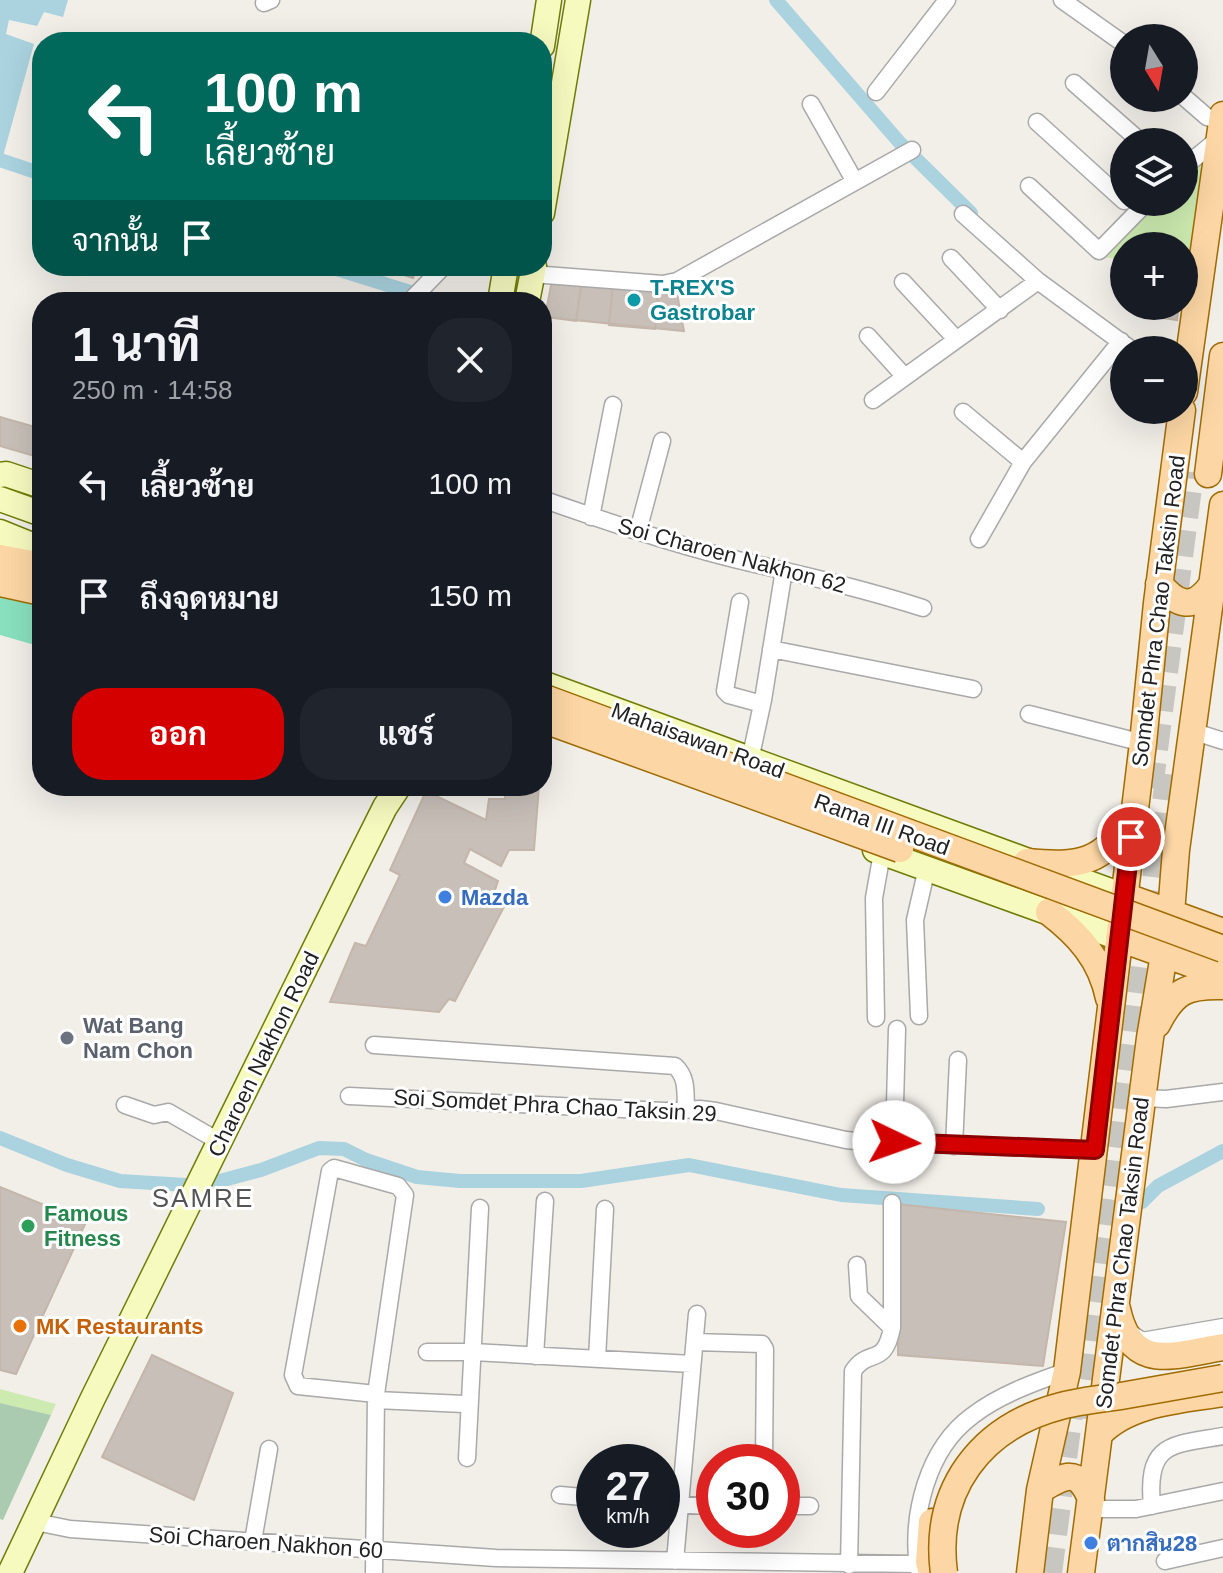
<!DOCTYPE html>
<html lang="th">
<meta charset="utf-8">
<style>
body{margin:0;font-family:Helvetica,Sarabun,sans-serif;background:#20242c;color:#f1f3f6;height:100vh;display:flex;flex-direction:column;font-size:30px;white-space:nowrap}
*{box-sizing:border-box;margin:0}
p{font-size:26px;color:#9ea1a6}
.icon{flex:none;width:44px;height:44px;fill:none;stroke:currentColor;stroke-width:2;stroke-linecap:round;stroke-linejoin:round}
.map{position:relative;flex:1;overflow:hidden}
.panel{position:absolute;left:32px;top:292px;width:520px;height:504px;display:flex;flex-direction:column;background:#171b24;border-radius:32px;box-shadow:0 8px 32px #0002}
.panel>*{flex:none}
.hud{position:absolute;left:32px;top:32px;width:520px;height:244px;border-radius:32px;box-shadow:0 8px 32px #0002;background:#00695c;color:#fff;overflow:hidden}
.needle{width:52px;rotate:169deg}
.controls{position:absolute;left:1110px;top:24px;display:grid;gap:16px}
.controls a{display:grid;place-items:center;width:88px;height:88px;border-radius:50%;background:#171b24;box-shadow:0 8px 32px #0002;font-size:40px}
.speed{position:absolute;left:576px;top:1444px;display:flex;gap:16px;font-size:40px;font-weight:700;text-align:center}
.speed>*{display:grid;place-content:center;width:104px;height:104px;border-radius:50%;background:#171b24;box-shadow:0 8px 32px #0002;line-height:1}
.speed small{font-size:20px;font-weight:400}
.speed .limit{border:12px solid #d22;background:#fff;color:#111}
.pin{position:absolute;display:grid;place-items:center;width:68px;height:68px;color:#fff;margin:-34px;border:4px solid #fff;border-radius:50%;box-shadow:0 2px 8px #0007}
.me{position:absolute;width:88px;margin:-44px;rotate:93deg;stroke-linejoin:round;filter:drop-shadow(0 0 6px #0008)}
.turn{display:flex;align-items:center;gap:28px;height:168px;padding:0 40px;font-size:36px}
.turn .icon{width:104px;height:104px;stroke-width:2.5}
.turn b{display:block;font-size:56px;line-height:68px}
.then{display:flex;align-items:center;height:76px;padding:0 40px;background:#0003;gap:16px;font-size:30px}
.round{display:grid;place-items:center;flex:none;width:84px;height:84px;border-radius:32px;background:#20242c}
.headline{display:flex;align-items:center;justify-content:space-between;height:136px;padding:0 40px}
h1{font-size:48px;font-weight:700;line-height:60px}
.button{display:flex;gap:16px;margin-top:auto;padding:16px 40px}
.button a{flex:1;height:92px;border-radius:32px;background:#d40000;color:#fff;font-size:32px;font-weight:700;line-height:92px;text-align:center}
.button a+a{background:#20242c;color:#f1f3f6}
ul{padding:0;list-style:none}
li{display:flex;align-items:center;gap:24px;height:112px;padding:0 40px}
li div{flex:1}
li b{display:block;font-size:30px}
li em{font-style:normal}
.map>svg:first-child{display:block}
.grass{fill:#cdebb0}
.cemetery{fill:#aacbaf}
.pitch{fill:#88e0be}
.water{fill:#aad3df}
.lines{fill:none;stroke-linecap:round;stroke-linejoin:round}
.canal{stroke:#aad3df;stroke-width:14}
.building{fill:#c7bfb8;stroke:#c4b6ab;stroke-width:2}
.primary-tunnel{stroke:#c8c6c1;stroke-width:26;stroke-dasharray:26 13;stroke-linecap:butt}
.street-casing{stroke:#a9a9a9;stroke-width:19}
.secondary-casing{stroke:#707d05;stroke-width:27}
.primary-casing{stroke:#a06b00;stroke-width:29}
.street{stroke:#fff;stroke-width:16}
.secondary{stroke:#f7fabf;stroke-width:24}
.primary{stroke:#fcd6a4;stroke-width:26}
.primary-bridge-casing{stroke:#a06b00;stroke-width:29;stroke-linecap:butt}
.primary-bridge{stroke:#fcd6a4;stroke-width:26}
.route-casing{stroke:#8a0000;stroke-width:20}
.route{stroke:#d40000;stroke-width:14}
.culture-dot{fill:#0f9aa8;stroke:#fff;stroke-width:3}
.shop-dot{fill:#3f7fe0;stroke:#fff;stroke-width:3}
.worship-dot{fill:#6b7280;stroke:#fff;stroke-width:3}
.leisure-dot{fill:#2e9e5b;stroke:#fff;stroke-width:3}
.food-dot{fill:#e8710a;stroke:#fff;stroke-width:3}
.labels{text-anchor:middle;stroke-width:6;stroke-linejoin:round;paint-order:stroke}
.culture-label{font-size:22px;font-weight:bold;fill:#0d838f;stroke:#fff;text-anchor:start}
.street-label{font-size:22px;fill:#222;stroke:#fff}
.shop-label{font-size:22px;font-weight:bold;fill:#366cbe;stroke:#fff;text-anchor:start}
.worship-label{font-size:22px;font-weight:bold;fill:#5b616d;stroke:#fff;text-anchor:start}
.leisure-label{font-size:22px;font-weight:bold;fill:#27864d;stroke:#fff;text-anchor:start}
.food-label{font-size:22px;font-weight:bold;fill:#c56008;stroke:#fff;text-anchor:start}
.quarter-label{font-size:26px;letter-spacing:2px;fill:#555;stroke:#fff}
</style>
<div class="map">
<svg width="1223" height="1573" viewBox="0 0 1223 1573">
<rect width="100%" height="100%" fill="#f2efe9"/>
<path class="grass" d="M 1204,158 L 1189,268 L 1184,267 L 1184,246 L 1124,246 L 1124,260 L 1104,257 L 1160,202 L 1184,202 L 1184,179 Z
M 0,1389 L 56,1404 L 51,1415 L 0,1403 Z"/>
<path class="cemetery" d="M 0,1403 L 51,1415 L 3,1520 L 0,1519 Z"/>
<path class="pitch" d="M 0,531 L 42,550 L 42,647 L 0,635 Z"/>
<path class="water" d="M 0,0 L 68,0 L 63,17 L 44,12 L 37,26 L 9,20 L 6,34 L 34,44 L 0,167 Z"/>
<g class="lines">
<path class="canal" d="M 776,0 L 900,143 L 971,213
M 0,160 L 42,174
M 327,266 L 442,302
M 0,1138 L 67,1165 L 120,1181 L 186,1185 L 216,1182 L 261,1170 L 319,1148 L 344,1149 L 366,1160 L 417,1177 L 460,1181 L 581,1181 L 689,1165 L 841,1195 L 1038,1209
M 1142,1202 L 1158,1186 L 1223,1151"/>
</g>
<path class="building" d="M 377,266 L 417,266 L 413,278 Z
M 552,280 L 676,288 L 684,331 L 545,317 Z
M 552,280 L 582,281 L 576,321 L 545,317 Z
M 613,284 L 659,287 L 655,329 L 609,325 Z
M 1151,306 L 1179,306 L 1177,320 L 1150,316 Z
M 0,417 L 42,429 L 42,446 L 38,457 L 0,446 Z
M 505,786 L 539,786 L 534,850 L 509,850 L 501,866 L 470,849 L 464,863 L 498,881 L 494,893 L 507,901 L 455,1001 L 449,999 L 439,1012 L 330,1002 L 355,943 L 366,946 L 400,875 L 390,870 L 426,791 L 486,820 L 489,799 L 505,799 Z
M 0,1187 L 86,1222 L 16,1374 L 0,1370 Z
M 897,1204 L 1066,1222 L 1043,1366 L 898,1355 Z
M 152,1355 L 233,1393 L 194,1500 L 102,1457 Z"/>
<g class="lines">
<path class="primary-tunnel" d="M 1150,788 L 1191,472
M 1086,1419 L 1170,763
M 1049,1573 L 1073,1390"/>
<defs>
<path id="street" d="M 1062,0 L 1124,44
M 264,3 L 271,0
M 1074,83 L 1141,142
M 876,92 L 947,0
M 1184,97 L 1207,117 L 1222,121
M 811,104 L 854,180
M 1037,122 L 1124,201
M 1184,167 L 1211,145 L 1218,143
M 1029,186 L 1099,251 L 1147,202
M 963,214 L 1038,281 L 1132,350
M 951,258 L 1000,310
M 532,274 L 663,284 L 677,281 L 912,150
M 903,282 L 956,339
M 409,302 L 444,266
M 868,336 L 905,377
M 873,400 L 1038,281
M 963,412 L 1023,462
M 542,499 C 605,521 669,543 734,559 C 798,574 861,588 923,608
M 591,517 L 613,405
M 638,531 L 662,441
M 979,539 L 1023,462 L 1121,341
M 740,602 L 725,691 L 729,695 L 762,704
M 771,649 L 973,689
M 1029,714 L 1143,743
M 1192,731 L 1223,741
M 750,760 L 763,700 L 784,570
M 919,1016 L 915,920 L 927,868
M 876,1018 L 874,898 L 882,853
M 374,1045 L 675,1066 C 688,1078 685,1093 686,1110
M 349,1096 L 664,1111 L 700,1109 L 716,1111 L 846,1140 L 866,1142 L 1095,1150
M 1142,1098 L 1166,1099 L 1223,1092
M 125,1105 L 154,1115 L 168,1112 L 220,1142
M 894,1142 L 897,1029
M 954,1146 L 958,1060
M 857,1265 L 859,1296 L 892,1328
M 1132,1334 L 1142,1341 L 1223,1327
M 695,1342 L 762,1344 L 765,1349 L 764,1462
M 427,1352 L 473,1352 L 692,1364
M 535,1356 L 545,1201
M 597,1359 L 605,1209
M 376,1400 L 464,1404 L 468,1402
M 467,1458 L 480,1208
M 560,1495 L 594,1498
M 662,1504 L 714,1506
M 782,1506 L 810,1506
M 1152,1506 C 1146,1442 1171,1445 1223,1436
M 1090,1509 L 1136,1509 L 1223,1491
M 36,1522 L 70,1529 L 496,1558 L 917,1564
M 253,1541 L 269,1449
M 675,1561 L 697,1314
M 1165,1561 L 1223,1548
M 849,1565 L 853,1371 C 869,1347 884,1368 892,1328 L 892,1203
M 918,1568 C 911,1515 927,1449 972,1416 C 999,1395 1035,1382 1067,1371
M 374,1573 L 376,1394 L 405,1195 L 398,1186 L 334,1168 L 330,1171 L 293,1375 L 298,1386 L 376,1394"/>
<path id="secondary" d="M 542,46 L 549,0
M 542,213 L 578,0
M 500,302 L 506,266
M 527,302 L 534,266
M 0,475 L 6,474 L 42,486
M 0,499 L 42,514
M 0,532 L 42,549
M 542,683 L 1124,896
M 875,850 L 1119,938
M 10,1573 L 92,1400 L 352,873 L 385,807 L 399,786"/>
<path id="primary" d="M 1184,392 L 1223,115
M 1208,474 L 1223,356
M 0,558 L 42,566
M 0,583 L 42,592
M 1159,584 C 1178,606 1193,611 1212,585
M 1027,862 C 1078,867 1105,864 1131,816
M 1124,896 L 1223,932
M 1049,912 C 1079,935 1101,959 1109,998
M 1119,938 L 1223,975
M 1157,1024 C 1174,991 1186,985 1223,986
M 1117,1309 C 1131,1374 1173,1355 1223,1347
M 1099,1434 C 1129,1402 1181,1400 1223,1393
M 1040,1490 C 1065,1475 1078,1467 1091,1499
M 932,1573 L 929,1562 L 932,1522
M 1030,1573 L 1040,1490 L 1067,1371 L 1143,743 L 1157,603 L 1182,410
M 1081,1573 L 1150,1038 L 1171,913 L 1176,850 L 1223,505"/>
</defs>
<use href="#street" class="street-casing"/>
<use href="#secondary" class="secondary-casing"/>
<use href="#primary" class="primary-casing"/>
<use href="#street" class="street"/>
<use href="#secondary" class="secondary"/>
<use href="#primary" class="primary"/>
<defs>
<path id="primary-bridge" d="M 542,697 L 1223,949
M 542,719 L 900,849
M 944,1573 C 933,1490 980,1427 1061,1406 C 1080,1401 1101,1399 1121,1396 C 1155,1390 1189,1384 1223,1378"/>
</defs>
<use href="#primary-bridge" class="primary-bridge-casing"/>
<use href="#primary-bridge" class="primary-bridge"/>
</g>
<g class="lines">
<defs>
<path id="route" d="M 894,1142 L 1095,1150 L 1131,837"/>
</defs>
<use href="#route" class="route-casing"/>
<use href="#route" class="route"/>
</g>
<circle class="culture-dot" cx="634" cy="300" r="8"/>
<g class="shop-dot">
<circle cx="445" cy="897" r="8"/>
<circle cx="1091" cy="1543" r="8"/>
</g>
<circle class="worship-dot" cx="67" cy="1038" r="8"/>
<circle class="leisure-dot" cx="28" cy="1226" r="8"/>
<circle class="food-dot" cx="20" cy="1326" r="8"/>
<g class="labels">
<g class="culture-label">
<text x="650" y="295">T-REX'S<tspan x="650" dy="25">Gastrobar</tspan></text>
</g>
<g class="street-label">
<text transform="translate(732 555) rotate(15)" y="8">Soi Charoen Nakhon 62</text>
<text transform="translate(1158 611) rotate(-83)" y="8">Somdet Phra Chao Taksin Road</text>
<text transform="translate(698 740) rotate(20)" y="8">Mahaisawan Road</text>
<text transform="translate(882 824) rotate(20)" y="8">Rama III Road</text>
<text transform="translate(263 1054) rotate(-64)" y="8">Charoen Nakhon Road</text>
<text transform="translate(555 1105) rotate(3)" y="8">Soi Somdet Phra Chao Taksin 29</text>
<text transform="translate(1122 1253) rotate(-83)" y="8">Somdet Phra Chao Taksin Road</text>
<text transform="translate(266 1542) rotate(4)" y="8">Soi Charoen Nakhon 60</text>
</g>
<g class="shop-label">
<text x="461" y="905">Mazda</text>
<text x="1107" y="1551">ตากสิน28</text>
</g>
<g class="worship-label">
<text x="83" y="1033">Wat Bang<tspan x="83" dy="25">Nam Chon</tspan></text>
</g>
<g class="leisure-label">
<text x="44" y="1221">Famous<tspan x="44" dy="25">Fitness</tspan></text>
</g>
<g class="food-label">
<text x="36" y="1334">MK Restaurants</text>
</g>
<g class="quarter-label">
<text x="203" y="1207">SAMRE</text>
</g>
</g>
</svg>
<div class="controls">
<a><svg class="needle" viewBox="-14 -14 28 28"><path d="M0-13l5 13h-10z" fill="#e53935"/><path d="M0 13l5-13h-10z" fill="#9ea1a6"/></svg></a>
<a><svg class="icon" aria-label="layers" viewBox="0 0 24 24"><path d="M12 4l9 5-9 5-9-5zM3 14l9 5 9-5"/></svg></a>
<a>+</a>
<a>−</a>
</div>
<div class="speed"><div>27<small>km/h</small></div><div class="limit">30</div></div>
<div class="pin" style="left:1131px;top:837px;background:#d93025"><svg class="icon" aria-label="arrive" viewBox="0 0 24 24"><path d="M6 21V4h12l-3 4 3 4H6"/></svg></div>
<svg class="me" style="left:894px;top:1142px" viewBox="-20 -20 40 40"><circle r="19" fill="#fff"/><path d="M0-13L10 11 0 6-10 11z" fill="#d40000"/></svg>
<div class="hud">
<div class="turn"><svg class="icon" aria-label="left" viewBox="0 0 24 24"><path d="M17 20v-9H6M10 6l-5 5 5 5"/></svg><div><b>100 m</b>เลี้ยวซ้าย</div></div>
<div class="then">จากนั้น<svg class="icon" aria-label="arrive" viewBox="0 0 24 24"><path d="M6 21V4h12l-3 4 3 4H6"/></svg></div>
</div>
<section class="panel">
<div class="headline"><div><h1>1 นาที</h1><p>250 m · 14:58</p></div><a class="round"><svg class="icon" aria-label="close" viewBox="0 0 24 24"><path d="M6 6l12 12M18 6L6 18"/></svg></a></div>
<ul>
<li><svg class="icon" aria-label="left" viewBox="0 0 24 24"><path d="M17 20v-9H6M10 6l-5 5 5 5"/></svg><div><b>เลี้ยวซ้าย</b></div><em>100 m</em></li>
<li><svg class="icon" aria-label="arrive" viewBox="0 0 24 24"><path d="M6 21V4h12l-3 4 3 4H6"/></svg><div><b>ถึงจุดหมาย</b></div><em>150 m</em></li>
</ul>
<div class="button"><a>ออก</a><a>แชร์</a></div>
</section>
</div>
